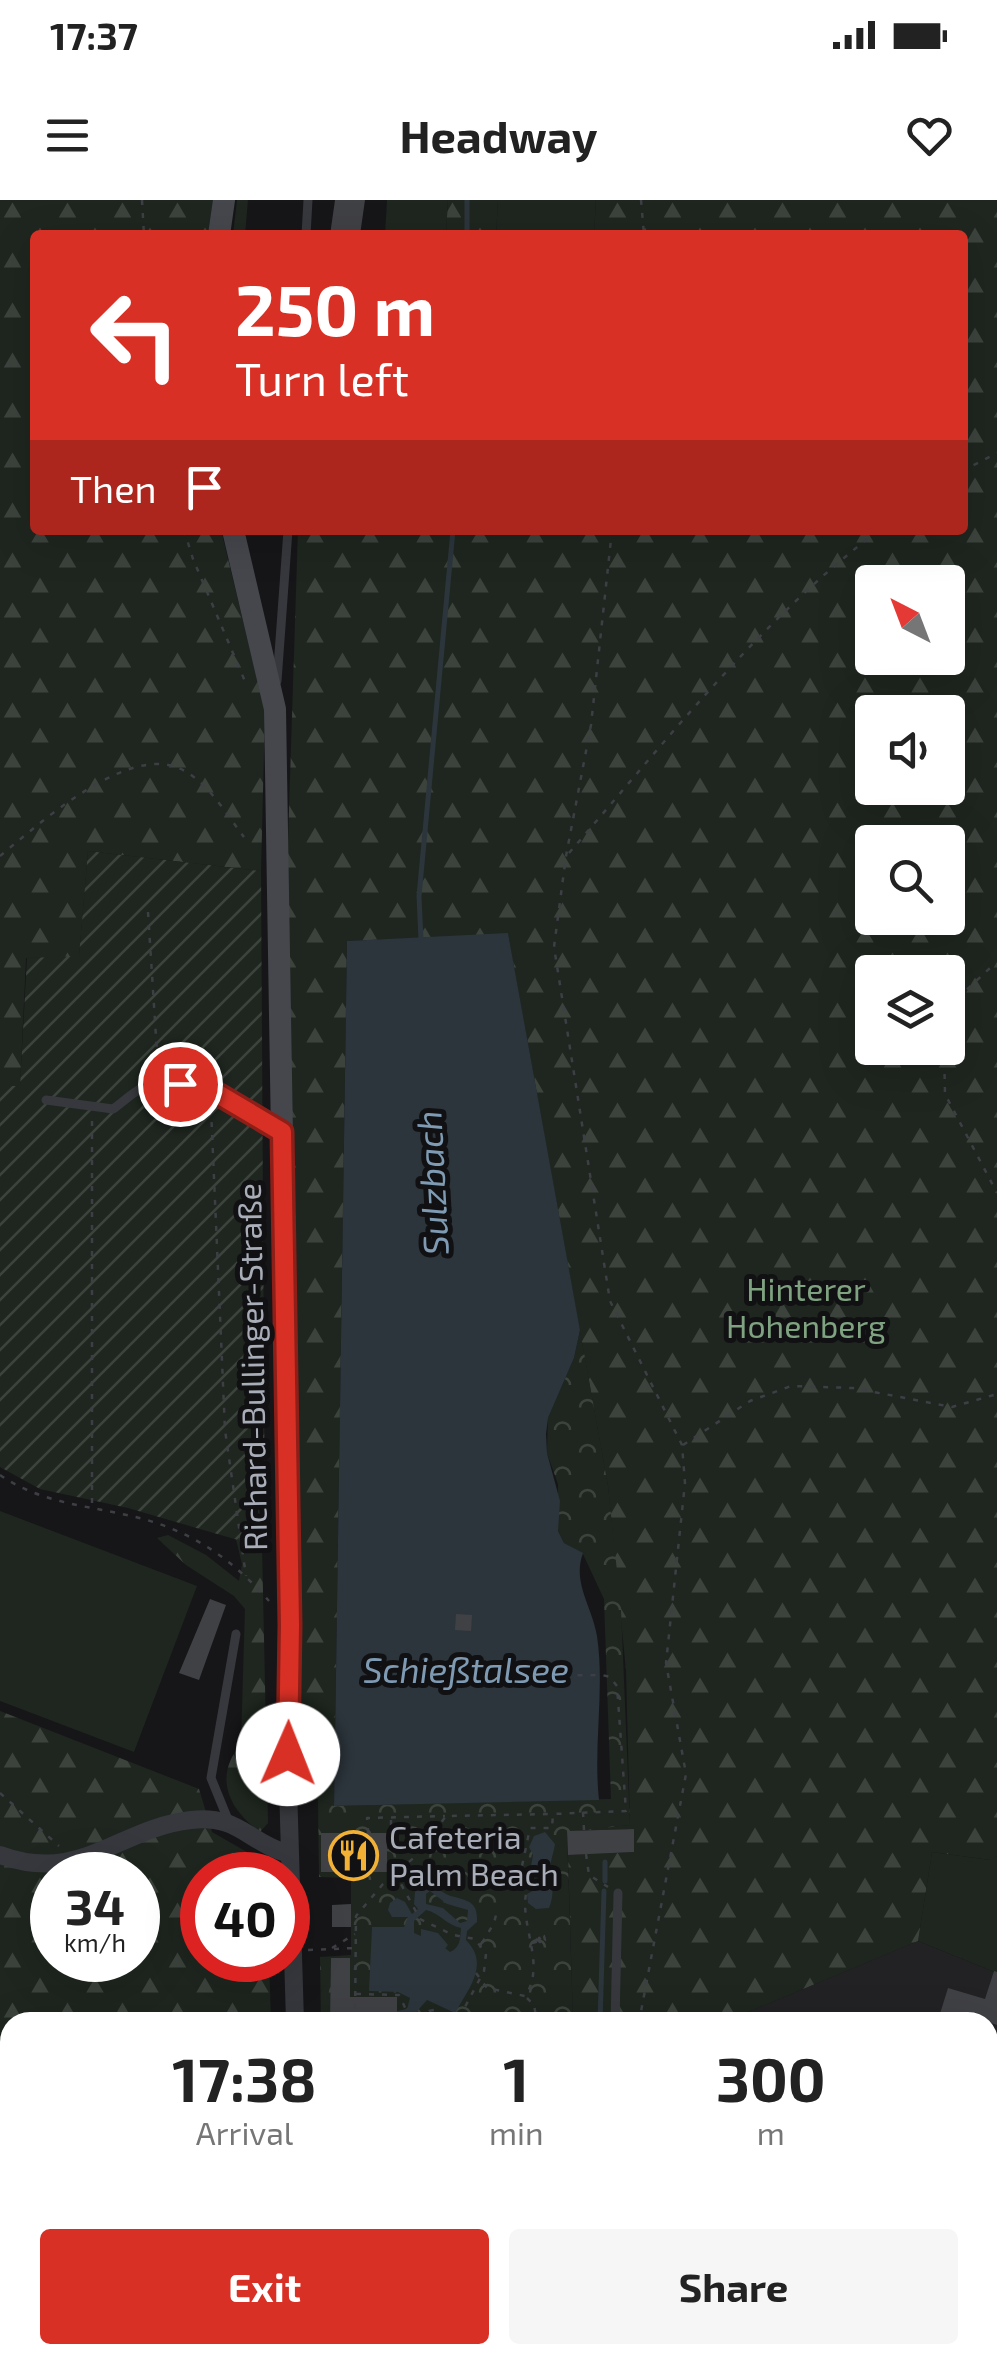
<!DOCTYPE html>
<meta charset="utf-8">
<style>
body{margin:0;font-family:"Exo 2",sans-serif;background:#f6f6f6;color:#222;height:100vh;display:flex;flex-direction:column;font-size:38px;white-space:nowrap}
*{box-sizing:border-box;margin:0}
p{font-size:32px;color:#767676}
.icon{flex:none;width:55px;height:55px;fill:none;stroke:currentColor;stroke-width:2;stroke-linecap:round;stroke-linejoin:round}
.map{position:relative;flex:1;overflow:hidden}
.side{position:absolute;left:0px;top:1812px;width:998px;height:352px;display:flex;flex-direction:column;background:#fff;border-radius:30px 30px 0 0;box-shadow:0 10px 40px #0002}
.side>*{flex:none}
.top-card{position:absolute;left:30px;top:30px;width:938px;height:305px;border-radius:10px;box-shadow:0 10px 40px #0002;background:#d93025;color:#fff;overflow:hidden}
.needle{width:65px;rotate:318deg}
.controls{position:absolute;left:855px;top:365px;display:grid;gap:20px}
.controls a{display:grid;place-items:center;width:110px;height:110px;border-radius:10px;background:#fff;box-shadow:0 10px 40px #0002;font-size:50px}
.speed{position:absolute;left:30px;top:1652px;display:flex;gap:20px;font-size:50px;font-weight:700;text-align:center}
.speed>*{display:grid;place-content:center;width:130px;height:130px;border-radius:50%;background:#fff;box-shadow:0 10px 40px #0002;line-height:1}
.speed small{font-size:25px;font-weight:400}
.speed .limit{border:15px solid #d22;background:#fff;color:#111}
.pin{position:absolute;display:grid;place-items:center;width:85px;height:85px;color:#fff;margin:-42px;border:5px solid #fff;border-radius:50%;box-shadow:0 2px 10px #0007}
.me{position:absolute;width:110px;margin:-55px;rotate:1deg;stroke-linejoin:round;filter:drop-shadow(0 0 8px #0008)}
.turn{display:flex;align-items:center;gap:35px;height:210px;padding:0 40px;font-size:45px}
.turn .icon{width:130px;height:130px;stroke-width:2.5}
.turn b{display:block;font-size:70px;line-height:85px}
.then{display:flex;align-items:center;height:95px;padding:0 40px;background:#0003;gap:20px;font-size:38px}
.eta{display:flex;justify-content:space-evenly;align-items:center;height:170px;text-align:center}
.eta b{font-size:60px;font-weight:700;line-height:70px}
.primary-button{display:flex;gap:20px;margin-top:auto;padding:20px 40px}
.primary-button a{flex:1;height:115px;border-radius:10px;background:#d93025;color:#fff;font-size:40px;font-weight:700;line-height:115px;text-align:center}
.primary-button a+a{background:#f6f6f6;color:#222}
.status{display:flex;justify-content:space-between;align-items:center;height:70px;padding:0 50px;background:#fff;direction:ltr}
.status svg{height:28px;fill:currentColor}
header{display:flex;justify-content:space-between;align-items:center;height:130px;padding:0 40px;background:#fff;font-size:45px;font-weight:700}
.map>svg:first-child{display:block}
.built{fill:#222225}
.grass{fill:#1e261f}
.forest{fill:url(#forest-firs);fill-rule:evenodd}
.park{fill:url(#park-crowns)}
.garden{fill:url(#garden-furrows)}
.water{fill:#2c353c;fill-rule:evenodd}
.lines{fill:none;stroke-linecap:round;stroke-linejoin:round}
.stream{stroke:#2c353c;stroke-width:5}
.building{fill:#404145}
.path{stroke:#3d3f44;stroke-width:2.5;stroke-dasharray:5 8;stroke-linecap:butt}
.lane{stroke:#37383d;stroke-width:9}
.street{stroke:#37383d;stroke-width:18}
.secondary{stroke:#45474d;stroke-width:22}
.route-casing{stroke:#8d1f18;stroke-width:25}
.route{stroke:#d93025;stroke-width:18}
.labels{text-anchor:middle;stroke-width:10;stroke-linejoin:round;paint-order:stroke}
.park-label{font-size:32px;fill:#7fa381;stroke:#111113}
.street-label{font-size:32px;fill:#a8adb8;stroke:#111113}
.poi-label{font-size:32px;fill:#a8adb8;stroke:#111113;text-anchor:start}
.water-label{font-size:35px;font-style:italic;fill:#7f9bb3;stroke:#111113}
</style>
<div class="status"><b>17:37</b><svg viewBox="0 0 49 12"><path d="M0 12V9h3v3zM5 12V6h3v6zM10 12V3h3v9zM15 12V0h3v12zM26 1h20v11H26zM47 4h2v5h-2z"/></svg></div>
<header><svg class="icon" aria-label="menu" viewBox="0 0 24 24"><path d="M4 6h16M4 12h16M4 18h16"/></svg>Headway<svg class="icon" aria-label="heart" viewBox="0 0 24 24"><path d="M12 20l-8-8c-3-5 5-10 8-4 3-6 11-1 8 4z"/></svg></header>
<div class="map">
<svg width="997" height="2163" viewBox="0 0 997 2163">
<defs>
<pattern id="forest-firs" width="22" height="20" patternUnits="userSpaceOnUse" patternTransform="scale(2.5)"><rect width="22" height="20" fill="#1e261f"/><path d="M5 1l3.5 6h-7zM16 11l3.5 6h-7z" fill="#3c433d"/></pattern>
<pattern id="park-crowns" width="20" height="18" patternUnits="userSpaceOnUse" patternTransform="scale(2.5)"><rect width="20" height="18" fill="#1e261f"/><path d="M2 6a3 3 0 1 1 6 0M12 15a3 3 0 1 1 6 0" fill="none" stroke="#3c433d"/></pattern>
<pattern id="garden-furrows" width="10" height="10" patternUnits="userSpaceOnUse" patternTransform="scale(2.5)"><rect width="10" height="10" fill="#1e261f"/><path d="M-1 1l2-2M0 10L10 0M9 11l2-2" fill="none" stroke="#3c433d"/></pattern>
</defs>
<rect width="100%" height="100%" fill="#161618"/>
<path class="built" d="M 918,1741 L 997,1773 L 997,2163 L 656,2163 L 656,2155 L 988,2155 L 988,1822 L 724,1822 Z"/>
<path class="grass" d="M 237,0 L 248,0 L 245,35 L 233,35 Z
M 387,0 L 448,0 L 446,35 L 385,35 Z
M 498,0 L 596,0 L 594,35 L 496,35 Z
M 0,1311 L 197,1386 L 134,1552 L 0,1501 Z
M 932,1652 L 990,1660 L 997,1656 L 997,1773 L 918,1741 Z
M 676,2155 L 764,2155 L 763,2163 L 675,2163 Z"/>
<path class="forest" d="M 0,0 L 213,0 L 208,35 L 35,35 L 35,330 L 221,330 L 265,512 L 261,671 L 88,651 L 79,757 L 26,758 L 20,887 L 0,886 Z
M 448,0 L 498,0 L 496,35 L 446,35 Z
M 596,0 L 997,0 L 997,1656 L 991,1660 L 932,1652 L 918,1741 L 724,1822 L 573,1822 L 568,1655 L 634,1652 L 633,1629 L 567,1631 L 630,1625 L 626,1470 L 608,1286 L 508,734 L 347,741 L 334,1606 L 293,1589 L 287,673 L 298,330 L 962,330 L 962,35 L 594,35 ZM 872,382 L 948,382 L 948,458 L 872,458 ZM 872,512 L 948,512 L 948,588 L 872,588 ZM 872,642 L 948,642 L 948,718 L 872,718 ZM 872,772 L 948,772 L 948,848 L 872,848 Z
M 168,1335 L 206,1355 L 239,1381 L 242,1364 L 236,1339 L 262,1347 L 268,1623 L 260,1632 C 229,1609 213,1577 241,1544 L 245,1409 L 234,1396 L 186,1365 L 157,1338 Z
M 0,1511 L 199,1589 L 212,1632 L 266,1663 L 267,1675 L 202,1675 L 202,1760 L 269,1760 L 271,1822 L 10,1822 L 10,2095 L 0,2096 ZM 52,1675 L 138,1675 L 138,1760 L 52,1760 Z"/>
<path class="park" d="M 580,1130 L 608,1286 L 621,1409 L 630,1625 L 567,1632 L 573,1822 L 321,1822 L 320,1757 L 351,1755 L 351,1678 L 319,1677 L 318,1599 L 334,1606 L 611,1599 L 604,1399 L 583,1354 L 564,1343 L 558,1331 L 558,1284 L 547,1253 L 548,1218 L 574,1158 Z
M 363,2155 L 593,2155 L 593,2163 L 365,2163 Z"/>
<path class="garden" d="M 88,651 L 261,671 L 265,1348 L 128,1308 L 40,1289 L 0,1267 L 0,886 L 20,886 L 27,758 L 79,756 Z"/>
<path class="water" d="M 508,733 L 580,1130 L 574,1158 L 548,1218 L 546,1234 L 547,1253 L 560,1301 L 558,1331 L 564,1343 L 583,1353 C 572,1383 592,1406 597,1436 C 605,1490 593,1545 599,1600 L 334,1606 L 347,741 Z
M 545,1632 L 555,1644 C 554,1653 548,1667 550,1676 C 553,1689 554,1695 549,1708 L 536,1709 L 528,1703 L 527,1694 L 545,1684 L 540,1672 L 531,1666 L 533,1655 L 529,1647 L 534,1636 Z
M 428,1683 C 437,1686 443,1694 451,1696 C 468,1701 478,1701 477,1722 L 467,1731 L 466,1740 C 490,1764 469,1788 455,1813 L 427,1800 L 412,1817 L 397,1821 L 397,1811 L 407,1809 L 410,1798 L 398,1792 L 369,1791 L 372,1727 L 404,1727 L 408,1717 L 392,1717 L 388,1710 L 390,1703 L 397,1698 L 405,1702 L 412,1714 L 418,1709 L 414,1704 L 415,1692 L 420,1685 ZM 430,1691 L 447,1704 L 468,1710 L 467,1721 L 460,1723 L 443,1708 L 426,1704 L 426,1694 ZM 426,1710 C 440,1713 446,1725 461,1728 C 460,1738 461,1747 450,1752 L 445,1748 L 448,1745 L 438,1733 L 421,1729 L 421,1736 L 414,1733 L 414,1721 Z"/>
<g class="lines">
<path class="stream" d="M 467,35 L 467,0
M 421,740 L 419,696 L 453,330
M 605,1681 L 605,1662
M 600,1822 L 604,1691
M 367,2155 L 369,2163
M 615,2155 L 617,2163"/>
</g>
<path class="building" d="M 335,0 L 365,0 L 360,35 L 330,35 Z
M 210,1399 L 226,1405 L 199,1480 L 179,1473 Z
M 456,1414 L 472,1415 L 471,1431 L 455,1430 Z
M 634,1629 L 634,1652 L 568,1655 L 567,1631 Z
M 321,1633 L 387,1633 L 387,1672 L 321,1672 Z
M 351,1704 L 351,1727 L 332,1727 L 332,1705 Z
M 331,1758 L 350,1758 L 350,1797 L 397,1797 L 397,1822 L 330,1822 Z
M 994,1771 L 997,1772 L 997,1825 L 970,1816 L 968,1822 L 939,1817 L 948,1788 L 985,1799 Z"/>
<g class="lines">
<path class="path" d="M 142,0 L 144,35
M 641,0 L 644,35
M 962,271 L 997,253
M 184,330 L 193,359 L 247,486
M 612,330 L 591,525 L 566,656 L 554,747 L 610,1101 L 682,1245 L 685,1283 L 666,1463 L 686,1574 L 639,1822
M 569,653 C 666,541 761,419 879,330
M 0,656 C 39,624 128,543 181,569 C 208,582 227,615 244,637
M 148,712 L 158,868
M 948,807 L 990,768 L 997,766
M 944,848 L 945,894 L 997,993
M 211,909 L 225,1230 L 246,1376
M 92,921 L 92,1309
M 683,1245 L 750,1201 L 791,1186 L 853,1188 L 952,1207 L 997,1194
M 0,1275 C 52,1311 114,1305 170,1328 C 210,1344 241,1369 269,1401
M 0,1593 L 59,1646
M 583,1612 L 584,1630
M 391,1620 L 391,1637
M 368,1633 L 367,1618 L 445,1616
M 387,1639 L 391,1639 L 402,1666
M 586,1654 L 589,1675 L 608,1687
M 395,1673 L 420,1719 L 453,1735 L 475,1739 L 486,1754 L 484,1771 L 457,1822
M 482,1743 L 494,1723 L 497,1711
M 532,1743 L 545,1740 L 544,1736 L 541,1735 L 537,1739 L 540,1742 L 541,1741 L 543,1737 L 539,1738 L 541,1739
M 332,1748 L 355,1734
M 308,1750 L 355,1748
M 476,1773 L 487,1788 L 525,1796 C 550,1760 510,1714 532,1678 L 522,1666 L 530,1628 L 552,1628 L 553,1614 L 626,1611 L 617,1486 L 610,1477 L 602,1475 L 533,1476
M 356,1794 L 399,1795 L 412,1822
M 527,1798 L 534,1805 L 537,1822
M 355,1822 L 356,1716 L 383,1684 L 417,1655 L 446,1616 L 553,1614
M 422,1822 L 429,1811 L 434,1810 L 460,1822
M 923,1822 L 924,1822
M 988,1850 L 997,1853
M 988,1907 L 997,1910
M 988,2021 L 997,2008
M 838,2155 L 838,2163"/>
<path class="lane" d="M 306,35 L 308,0
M 277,481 L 288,330
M 46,900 L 113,909 C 123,902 135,890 146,886 C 188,870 245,910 279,930
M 229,1622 L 211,1578 L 236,1434
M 615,1822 L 618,1693"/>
<path class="street" d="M 288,1586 L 295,1822
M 0,1655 C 81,1685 118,1628 191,1620 C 238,1614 249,1643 289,1654
M 0,2109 L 10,2104
M 87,2155 L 92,2163
M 343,2155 L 345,2163
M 651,2163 L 652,2155"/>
<path class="secondary" d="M 219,35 L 224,0
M 233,330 L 275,509 L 290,1425 L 288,1586"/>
</g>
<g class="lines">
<defs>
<path id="route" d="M 180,884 L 218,894 L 282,932 L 290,1425 L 288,1554"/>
</defs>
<use href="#route" class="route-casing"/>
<use href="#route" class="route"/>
</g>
<defs>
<symbol id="restaurant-ring" viewBox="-11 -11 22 22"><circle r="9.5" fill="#111113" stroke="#f2b134" stroke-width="1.5"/><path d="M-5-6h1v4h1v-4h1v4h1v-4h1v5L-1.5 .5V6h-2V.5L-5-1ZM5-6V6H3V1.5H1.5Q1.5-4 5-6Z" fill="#f2b134"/></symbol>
</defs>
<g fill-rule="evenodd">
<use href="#restaurant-ring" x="326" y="1628" width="55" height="55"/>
</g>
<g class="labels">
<g class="park-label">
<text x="806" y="1101">Hinterer<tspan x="806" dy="37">Hohenberg</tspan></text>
</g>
<g class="street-label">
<text transform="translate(253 1167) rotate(-91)" y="11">Richard-Bullinger-Straße</text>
</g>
<g class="poi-label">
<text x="389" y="1649">Cafeteria<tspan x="389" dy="37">Palm Beach</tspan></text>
</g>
<g class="water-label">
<text transform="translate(433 983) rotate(-93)" y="12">Sulzbach</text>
<text x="466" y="1483">Schießtalsee</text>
</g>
</g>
</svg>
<div class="controls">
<a><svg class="needle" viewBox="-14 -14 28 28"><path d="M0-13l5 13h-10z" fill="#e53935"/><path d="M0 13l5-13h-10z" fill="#767676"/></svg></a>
<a><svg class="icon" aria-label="sound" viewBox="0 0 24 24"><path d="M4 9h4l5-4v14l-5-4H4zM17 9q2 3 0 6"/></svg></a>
<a><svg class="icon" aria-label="search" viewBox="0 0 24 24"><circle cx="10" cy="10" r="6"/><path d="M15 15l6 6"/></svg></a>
<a><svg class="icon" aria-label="layers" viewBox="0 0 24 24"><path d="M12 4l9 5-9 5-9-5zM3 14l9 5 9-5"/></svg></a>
</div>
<div class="speed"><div>34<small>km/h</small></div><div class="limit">40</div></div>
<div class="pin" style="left:180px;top:884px;background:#d93025"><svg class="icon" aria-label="arrive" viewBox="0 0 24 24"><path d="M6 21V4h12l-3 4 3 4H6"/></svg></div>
<svg class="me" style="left:288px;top:1554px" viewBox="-20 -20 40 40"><circle r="19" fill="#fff"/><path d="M0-13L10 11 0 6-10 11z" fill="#d93025"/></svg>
<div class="top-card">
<div class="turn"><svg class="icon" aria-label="left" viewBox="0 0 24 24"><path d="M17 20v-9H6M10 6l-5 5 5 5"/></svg><div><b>250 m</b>Turn left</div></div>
<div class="then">Then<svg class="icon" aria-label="arrive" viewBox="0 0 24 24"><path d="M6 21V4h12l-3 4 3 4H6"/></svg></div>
</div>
<section class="side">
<div class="eta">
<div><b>17:38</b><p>Arrival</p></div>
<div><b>1</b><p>min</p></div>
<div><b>300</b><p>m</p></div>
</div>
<div class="primary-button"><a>Exit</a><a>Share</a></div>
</section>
</div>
